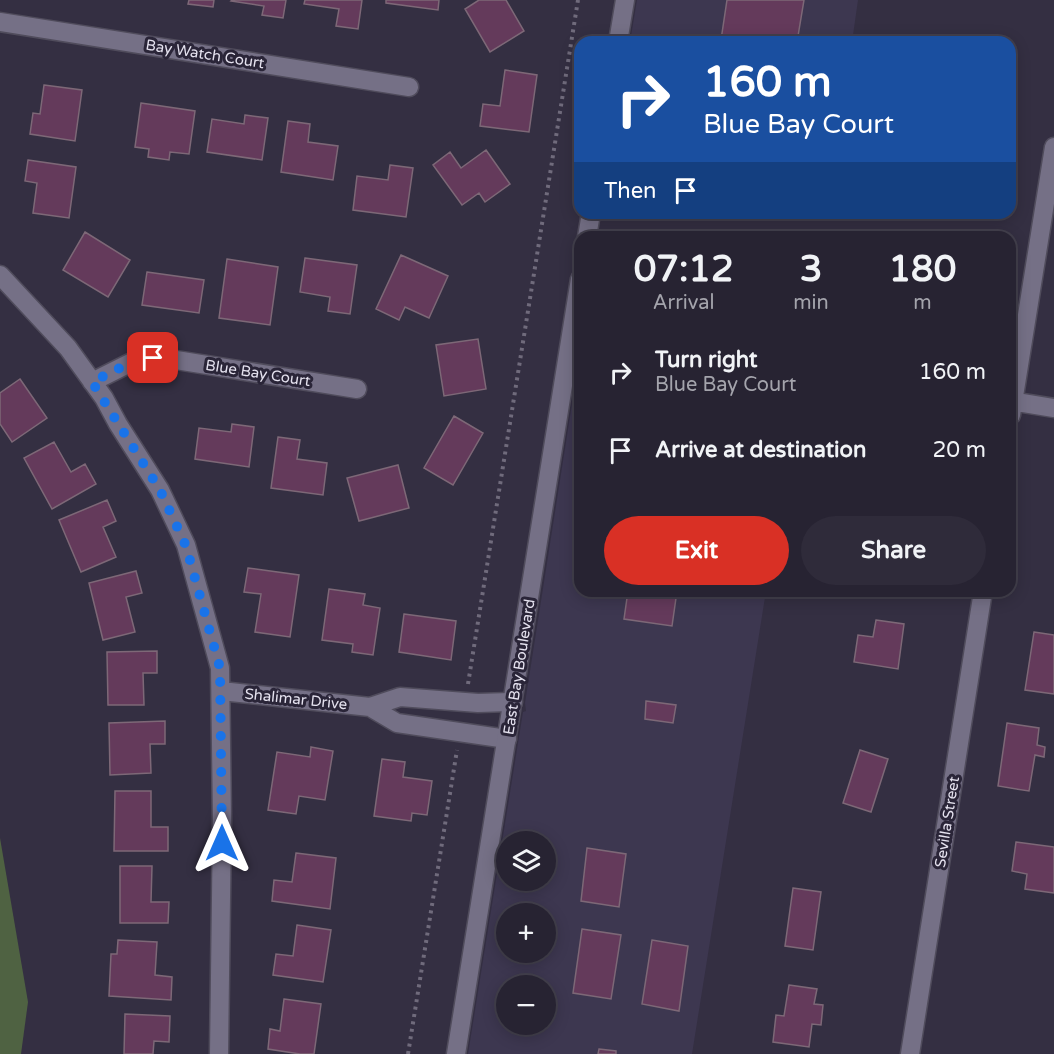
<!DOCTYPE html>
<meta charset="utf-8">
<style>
body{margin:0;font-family:"Varela Round",sans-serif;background:#2f2b3a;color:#f1f3f6;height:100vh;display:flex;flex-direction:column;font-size:22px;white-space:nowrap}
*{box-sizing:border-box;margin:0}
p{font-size:20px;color:#a4a4ac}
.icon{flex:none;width:33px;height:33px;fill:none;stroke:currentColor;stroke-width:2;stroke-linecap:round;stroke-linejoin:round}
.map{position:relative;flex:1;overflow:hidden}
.side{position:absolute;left:574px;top:231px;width:442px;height:366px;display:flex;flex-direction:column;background:#272332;border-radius:18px;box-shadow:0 3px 15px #0003,0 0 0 2px #43404d}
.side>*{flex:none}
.top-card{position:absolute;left:574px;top:36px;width:442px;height:183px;border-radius:18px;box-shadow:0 3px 15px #0003,0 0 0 2px #43404d;background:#1a4fa0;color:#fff;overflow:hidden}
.controls{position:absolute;left:496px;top:831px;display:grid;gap:12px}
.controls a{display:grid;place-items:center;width:60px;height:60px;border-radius:50%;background:#272332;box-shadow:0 3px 15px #0003,0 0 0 2px #43404d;font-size:30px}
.pin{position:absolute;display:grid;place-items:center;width:51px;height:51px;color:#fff;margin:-26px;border-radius:12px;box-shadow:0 3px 9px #0006}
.me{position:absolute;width:66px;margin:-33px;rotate:0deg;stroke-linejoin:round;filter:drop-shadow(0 0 4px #0008)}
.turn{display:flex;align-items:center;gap:21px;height:126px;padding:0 30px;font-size:27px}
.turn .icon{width:78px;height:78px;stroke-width:2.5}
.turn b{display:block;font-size:42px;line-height:51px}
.then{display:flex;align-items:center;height:57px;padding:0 30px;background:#0003;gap:12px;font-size:22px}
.eta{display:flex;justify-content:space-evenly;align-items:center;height:102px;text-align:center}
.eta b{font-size:36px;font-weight:700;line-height:42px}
.cta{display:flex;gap:12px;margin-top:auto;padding:12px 30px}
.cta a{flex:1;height:69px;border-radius:36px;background:#d93025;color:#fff;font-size:24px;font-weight:700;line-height:69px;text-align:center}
.cta a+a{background:#2f2b3a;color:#f1f3f6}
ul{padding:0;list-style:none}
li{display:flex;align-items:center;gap:18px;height:78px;padding:0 30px}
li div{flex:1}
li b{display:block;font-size:22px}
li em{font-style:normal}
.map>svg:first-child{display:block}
.built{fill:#3d3750;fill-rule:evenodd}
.green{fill:#4f6242}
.building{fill:#643a5b;stroke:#7d6877;stroke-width:1.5}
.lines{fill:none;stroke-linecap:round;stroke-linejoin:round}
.street-casing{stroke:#504c5c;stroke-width:21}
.secondary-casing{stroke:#504c5c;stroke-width:21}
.path{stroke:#706b7c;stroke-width:4;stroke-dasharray:3 4.5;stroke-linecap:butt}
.street{stroke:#757086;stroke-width:18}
.secondary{stroke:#757086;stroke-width:18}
.route{stroke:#1a73e8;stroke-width:10;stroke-dasharray:0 18}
.labels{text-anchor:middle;stroke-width:6;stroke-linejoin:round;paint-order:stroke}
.street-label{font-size:15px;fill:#e5e2ef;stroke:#2a2538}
</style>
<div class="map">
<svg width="1054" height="1054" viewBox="0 0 1054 1054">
<rect width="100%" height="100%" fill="#342f42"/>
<path class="built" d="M 637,0 L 858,0 L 852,42 L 630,42 Z
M 580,353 L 580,591 L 766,591 L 692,1054 L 468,1054 L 523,712 L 526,711 L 525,703 ZM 507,842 L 546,842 L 546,880 L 507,880 ZM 507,914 L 546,914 L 546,952 L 507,952 ZM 507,986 L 546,986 L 546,1024 L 507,1024 Z"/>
<path class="green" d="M 0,838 L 28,1002 L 21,1054 L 0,1054 Z"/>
<path class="building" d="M 189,0 L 214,0 L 213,7 L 188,4 Z
M 232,0 L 286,0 L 283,18 L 262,15 L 264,6 L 231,1 Z
M 305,0 L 362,0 L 358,29 L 336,26 L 339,9 L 304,4 Z
M 386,0 L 439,0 L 438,10 L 386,3 Z
M 479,0 L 506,0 L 524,31 L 490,52 L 465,9 Z
M 727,0 L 804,0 L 797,42 L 733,42 L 721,40 Z
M 505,70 L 537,75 L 529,132 L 480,126 L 483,104 L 500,106 Z
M 44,85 L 82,90 L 75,141 L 30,134 L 33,113 L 40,114 Z
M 141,103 L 195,111 L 189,154 L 170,152 L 169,160 L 148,157 L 149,149 L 135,147 Z
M 245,115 L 268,118 L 262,160 L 207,152 L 212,119 L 244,124 Z
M 288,121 L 310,124 L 308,142 L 338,146 L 333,180 L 281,172 Z
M 486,150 L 510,184 L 485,202 L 479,193 L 462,205 L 433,165 L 450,152 L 461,168 Z
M 28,160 L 76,167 L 69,218 L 33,213 L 37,183 L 25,181 Z
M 390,165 L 413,168 L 406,217 L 353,210 L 357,176 L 388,180 Z
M 931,230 L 977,236 L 977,237 L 930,237 Z
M 85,232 L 130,260 L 108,297 L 63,270 Z
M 401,255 L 448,276 L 429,318 L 405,307 L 399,320 L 376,309 Z
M 305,258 L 357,265 L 350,314 L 328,311 L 330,297 L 300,292 Z
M 227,259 L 278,267 L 270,325 L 219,318 Z
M 147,272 L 204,280 L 199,313 L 142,305 Z
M 478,339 L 486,389 L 444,396 L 436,345 Z
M 20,379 L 47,418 L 12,442 L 0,424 L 0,393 Z
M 454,416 L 483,433 L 453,485 L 424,468 Z
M 232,424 L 254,427 L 249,467 L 195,459 L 199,428 L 231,432 Z
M 278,437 L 300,440 L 297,459 L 327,463 L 323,495 L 271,488 Z
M 54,442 L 71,472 L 85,464 L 96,484 L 52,509 L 24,458 Z
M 398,465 L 409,508 L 359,521 L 347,478 Z
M 107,500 L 116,521 L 103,527 L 116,557 L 81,572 L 59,520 Z
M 248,568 L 299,575 L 290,637 L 255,632 L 261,594 L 244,592 Z
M 136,571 L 142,593 L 126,597 L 135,632 L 103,640 L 89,583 Z
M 329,589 L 365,594 L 363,605 L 380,608 L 373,655 L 352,652 L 353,644 L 322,640 Z
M 628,591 L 677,591 L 672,626 L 624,619 Z
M 404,614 L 456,621 L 451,660 L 399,652 Z
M 876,620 L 904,624 L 898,669 L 854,662 L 858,635 L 873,637 Z
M 1034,632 L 1054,635 L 1054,694 L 1025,690 Z
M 157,651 L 157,673 L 143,673 L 144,705 L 108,705 L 107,652 Z
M 646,701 L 676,705 L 673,723 L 645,719 Z
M 165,721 L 165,744 L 150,744 L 151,773 L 110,775 L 109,723 Z
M 1007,723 L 1039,728 L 1037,745 L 1045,747 L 1044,757 L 1035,755 L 1029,791 L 998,786 Z
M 311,747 L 333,751 L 325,800 L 299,796 L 296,814 L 268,810 L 277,752 L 310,757 Z
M 860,750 L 888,759 L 871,812 L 843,803 Z
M 382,759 L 405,762 L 403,777 L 432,781 L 427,815 L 412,813 L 411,821 L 374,816 Z
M 115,791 L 151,791 L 151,827 L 168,827 L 168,851 L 114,851 Z
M 1016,842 L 1054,847 L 1054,893 L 1025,889 L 1027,874 L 1012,871 Z
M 587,848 L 626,854 L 619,907 L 581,901 Z
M 296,853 L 336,858 L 330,909 L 272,901 L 274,880 L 292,882 Z
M 120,866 L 152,866 L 151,902 L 169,902 L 168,923 L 120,923 Z
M 793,888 L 821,892 L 813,950 L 785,946 Z
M 297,925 L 331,930 L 323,982 L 273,975 L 276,954 L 293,956 Z
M 582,929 L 621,935 L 611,999 L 573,993 Z
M 118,940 L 157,942 L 155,975 L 172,977 L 171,1000 L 109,996 L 111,954 L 117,954 Z
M 652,940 L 688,946 L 679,1011 L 642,1004 Z
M 789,985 L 817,989 L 814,1004 L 823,1005 L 821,1025 L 812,1024 L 809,1047 L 773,1042 L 776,1015 L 784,1016 Z
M 284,999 L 321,1004 L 314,1054 L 300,1054 L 268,1049 L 270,1029 L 280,1031 Z
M 125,1014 L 170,1016 L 169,1042 L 154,1041 L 153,1054 L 124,1054 Z
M 599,1049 L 616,1051 L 616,1054 L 598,1054 Z"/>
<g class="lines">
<defs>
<path id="street" d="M 0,22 L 409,87
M 0,275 L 68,348 L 104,398 L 118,424 L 160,490 L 186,545 L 220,668 L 222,820 L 219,1054
M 92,382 L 130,363 L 153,358 L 176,360 L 357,389
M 1011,401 L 1054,408
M 1011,415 L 1054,147
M 221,691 L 370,707 L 397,723 L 507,739
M 370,707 L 400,697 L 478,703 L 513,702
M 910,1054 L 983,591"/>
<path id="secondary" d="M 618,42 L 625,0
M 587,237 L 591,213
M 456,1054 L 580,279"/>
</defs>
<use href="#street" class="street-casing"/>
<use href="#secondary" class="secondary-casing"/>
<path class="path" d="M 468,684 L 578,0
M 408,1054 L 457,750"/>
<use href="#street" class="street"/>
<use href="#secondary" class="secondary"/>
</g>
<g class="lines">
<path class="route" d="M 153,358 L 130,363 L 92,382 L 160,490 L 186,546 L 220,668 L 222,843"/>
</g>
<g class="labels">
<g class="street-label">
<text transform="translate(205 54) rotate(9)" y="5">Bay Watch Court</text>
<text transform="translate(258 373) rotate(9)" y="5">Blue Bay Court</text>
<text transform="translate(519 667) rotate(-81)" y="5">East Bay Boulevard</text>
<text transform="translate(296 699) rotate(6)" y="5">Shalimar Drive</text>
<text transform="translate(947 822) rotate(-81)" y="5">Sevilla Street</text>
</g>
</g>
</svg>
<div class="controls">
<a><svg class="icon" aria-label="layers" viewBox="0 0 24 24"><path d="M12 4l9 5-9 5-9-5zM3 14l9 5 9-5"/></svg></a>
<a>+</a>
<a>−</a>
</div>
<div class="pin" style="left:153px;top:358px;background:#d93025"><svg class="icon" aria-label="arrive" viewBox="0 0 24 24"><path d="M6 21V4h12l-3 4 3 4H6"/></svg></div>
<svg class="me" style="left:222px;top:843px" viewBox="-20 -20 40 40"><path d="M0-17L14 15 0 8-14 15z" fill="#1a73e8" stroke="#fff" stroke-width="4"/></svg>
<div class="top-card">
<div class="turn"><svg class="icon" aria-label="right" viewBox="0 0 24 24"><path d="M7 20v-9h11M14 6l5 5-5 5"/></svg><div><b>160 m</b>Blue Bay Court</div></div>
<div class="then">Then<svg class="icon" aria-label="arrive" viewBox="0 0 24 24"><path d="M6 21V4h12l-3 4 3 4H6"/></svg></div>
</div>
<section class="side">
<div class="eta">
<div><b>07:12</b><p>Arrival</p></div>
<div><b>3</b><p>min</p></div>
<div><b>180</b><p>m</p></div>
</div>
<ul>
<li><svg class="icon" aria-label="right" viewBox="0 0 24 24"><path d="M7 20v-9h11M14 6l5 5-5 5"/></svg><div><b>Turn right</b><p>Blue Bay Court</p></div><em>160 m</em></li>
<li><svg class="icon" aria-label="arrive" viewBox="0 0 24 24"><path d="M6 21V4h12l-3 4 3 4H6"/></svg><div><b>Arrive at destination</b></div><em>20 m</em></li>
</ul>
<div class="cta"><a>Exit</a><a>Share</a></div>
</section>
</div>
